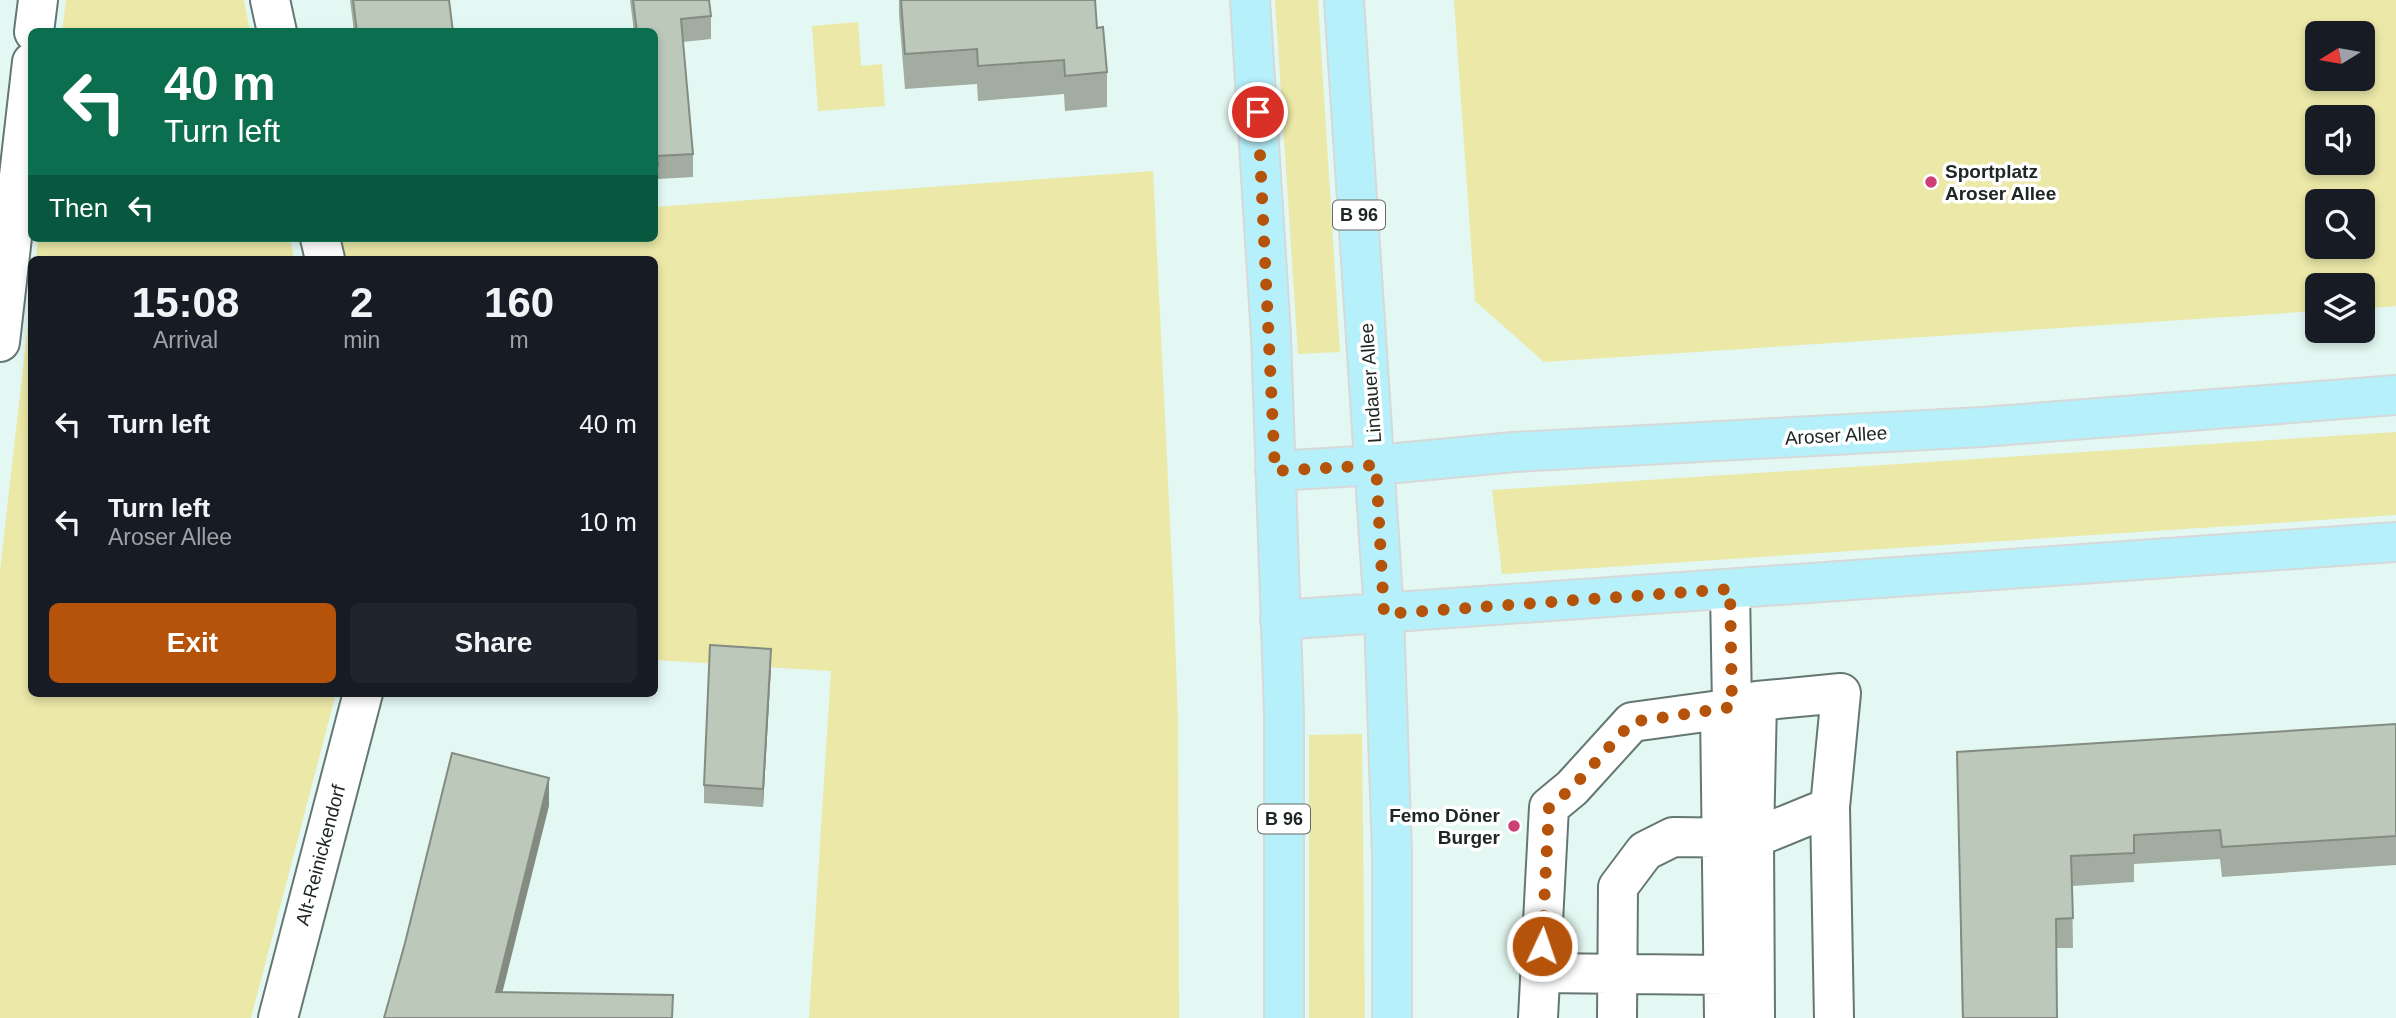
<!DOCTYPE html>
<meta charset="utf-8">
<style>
body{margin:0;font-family:Arial,sans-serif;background:#20242c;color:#f1f3f6;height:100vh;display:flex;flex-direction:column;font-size:26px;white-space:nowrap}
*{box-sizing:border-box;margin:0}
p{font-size:23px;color:#9ea1a6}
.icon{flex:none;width:38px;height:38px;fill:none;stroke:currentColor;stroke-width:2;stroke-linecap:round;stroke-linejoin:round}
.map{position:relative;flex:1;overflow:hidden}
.sheet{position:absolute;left:28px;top:256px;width:630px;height:441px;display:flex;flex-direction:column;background:#171b24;border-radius:10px;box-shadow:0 4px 10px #0003}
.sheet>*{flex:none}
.hud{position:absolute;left:28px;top:28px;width:630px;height:214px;border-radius:10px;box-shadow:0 4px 10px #0003;background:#0b6e4f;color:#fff;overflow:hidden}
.needle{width:46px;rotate:259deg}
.tools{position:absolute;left:2305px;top:21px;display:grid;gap:14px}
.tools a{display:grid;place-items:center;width:70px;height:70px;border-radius:10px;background:#171b24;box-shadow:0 4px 10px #0003;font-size:35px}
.pin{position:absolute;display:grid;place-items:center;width:60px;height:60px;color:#fff;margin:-30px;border:4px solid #fff;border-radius:50%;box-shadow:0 2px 7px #0007}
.me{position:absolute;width:77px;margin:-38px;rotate:3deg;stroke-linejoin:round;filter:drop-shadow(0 0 5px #0008)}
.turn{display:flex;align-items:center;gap:24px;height:147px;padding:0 21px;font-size:32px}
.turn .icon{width:91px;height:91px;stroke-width:2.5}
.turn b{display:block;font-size:49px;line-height:60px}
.then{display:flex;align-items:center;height:66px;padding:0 21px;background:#0003;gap:14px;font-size:26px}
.eta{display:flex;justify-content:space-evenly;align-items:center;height:119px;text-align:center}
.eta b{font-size:42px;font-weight:800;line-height:49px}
.button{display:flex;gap:14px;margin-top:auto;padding:14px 21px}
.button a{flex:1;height:80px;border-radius:10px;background:#b45309;color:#fff;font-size:28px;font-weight:800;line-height:80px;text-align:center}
.button a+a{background:#20242c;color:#f1f3f6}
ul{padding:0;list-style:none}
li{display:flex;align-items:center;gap:21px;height:98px;padding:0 21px}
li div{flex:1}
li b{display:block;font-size:26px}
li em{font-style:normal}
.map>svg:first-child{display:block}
.green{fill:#ebe8a8;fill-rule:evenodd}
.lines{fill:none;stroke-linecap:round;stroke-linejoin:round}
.minor-casing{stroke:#657772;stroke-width:42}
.major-casing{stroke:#d7d8d8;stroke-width:42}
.minor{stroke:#fff;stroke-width:38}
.major{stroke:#b6f1fb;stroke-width:38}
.wall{fill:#a2aca0}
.shaded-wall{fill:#848c82}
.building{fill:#bcc8ba;stroke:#848c82;stroke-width:2}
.route{stroke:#b45309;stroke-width:12;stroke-dasharray:0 21.6}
.poi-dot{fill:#cc4075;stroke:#fff;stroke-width:2.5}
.labels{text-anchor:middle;stroke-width:7;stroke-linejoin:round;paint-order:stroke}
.shield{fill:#fff;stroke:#636867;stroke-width:2}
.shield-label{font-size:18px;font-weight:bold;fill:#202826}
.poi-label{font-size:19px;font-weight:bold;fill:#202826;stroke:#fff;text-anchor:start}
.street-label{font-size:19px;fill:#202826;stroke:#fff}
</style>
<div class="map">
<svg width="2396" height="1018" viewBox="0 0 2396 1018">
<rect width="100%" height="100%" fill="#e3f8f2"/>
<path class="green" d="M 66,0 L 244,0 L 250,31 L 62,31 Z
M 1275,0 L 1318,0 L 1340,352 L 1298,354 Z
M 1454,0 L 2396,0 L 2396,306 L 2363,309 L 2362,285 L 2317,285 L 2317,311 L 1544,362 L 1475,301 ZM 2317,33 L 2362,33 L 2362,79 L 2317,79 ZM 2317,117 L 2362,117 L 2362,163 L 2317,163 ZM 2317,201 L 2362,201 L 2362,247 L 2317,247 Z
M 858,22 L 861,66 L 882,64 L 885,106 L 818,111 L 812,26 Z
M 1153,171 L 1173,584 L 1178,721 L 1179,1018 L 809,1018 L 831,671 L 655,660 L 654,259 L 325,259 L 320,238 L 654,238 L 655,207 Z
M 38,238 L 290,238 L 294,259 L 36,259 Z
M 31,298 L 32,693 L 336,693 L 251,1018 L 0,1018 L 0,571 Z
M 2396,432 L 2396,515 L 1502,574 L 1492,490 Z
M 1362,734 L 1365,1018 L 1309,1018 L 1309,735 Z"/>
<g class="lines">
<defs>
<path id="minor" d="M 270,0 L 277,32
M 34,32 L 38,0
M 320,238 L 325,259
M 0,342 L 32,62
M 1730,589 L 1732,707
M 1757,701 L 1841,693 L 1830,807 L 1834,1018
M 1732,707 L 1757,701 L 1754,838 L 1755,1018
M 1540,973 L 1723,975
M 278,1018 L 363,693
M 1538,1018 L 1549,807 L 1572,788 L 1632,722 L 1720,710 L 1724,1018
M 1617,1018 L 1618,887 L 1645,851 L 1673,837 L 1754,838 L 1830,807"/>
<path id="major" d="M 1250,0 L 1271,336 L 1284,714 L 1284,1018
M 1344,0 L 1384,614 L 1392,855 L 1392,1018
M 1275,471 L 1376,465 L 1514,452 L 1982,427 L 2396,395
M 1280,620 L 2396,542"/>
</defs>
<use href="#minor" class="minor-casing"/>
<use href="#major" class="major-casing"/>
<use href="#minor" class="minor"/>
<use href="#major" class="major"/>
</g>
<path class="wall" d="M 350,0 L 449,0 L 453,32 L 354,32 Z
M 630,0 L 709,0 L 711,16 L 711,39 L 683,42 L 693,154 L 693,177 L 658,179 L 658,188 L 654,188 L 654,32 L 634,32 Z
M 899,0 L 1095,0 L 1097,28 L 1107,72 L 1107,107 L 1065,111 L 1064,94 L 978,101 L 977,84 L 905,89 L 899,15 Z
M 771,667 L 763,807 L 704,803 L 704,785 Z
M 2396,724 L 2396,865 L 2222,877 L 2220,859 L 2134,864 L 2134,882 L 2072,886 L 2073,948 L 2056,948 L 2057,1018 L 1962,1018 L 1957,752 Z"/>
<path class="shaded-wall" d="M 771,649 L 771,667 L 763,807 L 763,789 Z
M 549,778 L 549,806 L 496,1018 L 496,992 Z"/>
<path class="building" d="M 353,0 L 449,0 L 453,32 L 357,32 Z
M 633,0 L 709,0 L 711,16 L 681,19 L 693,154 L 657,156 L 658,165 L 654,165 L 654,32 L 637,32 Z
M 901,0 L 1095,0 L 1097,28 L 1103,27 L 1107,72 L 1065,76 L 1064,60 L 978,66 L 977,49 L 905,54 Z
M 710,645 L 771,649 L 763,789 L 704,785 Z
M 2396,724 L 2396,836 L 2222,847 L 2220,830 L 2134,835 L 2134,853 L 2071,856 L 2073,918 L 2056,919 L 2057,1018 L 1963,1018 L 1957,752 Z
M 452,753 L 549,778 L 496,992 L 673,995 L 672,1018 L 384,1018 L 405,943 Z"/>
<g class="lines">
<path class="route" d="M 1258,112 L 1275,471 L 1376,465 L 1384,614 L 1730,589 L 1732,707 L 1632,722 L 1572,788 L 1549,807 L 1542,946"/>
</g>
<g class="poi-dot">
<circle cx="1931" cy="182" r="7"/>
<circle cx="1514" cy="826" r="7"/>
</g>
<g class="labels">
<g class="shield">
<rect x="1333" y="200.5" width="52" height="29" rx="5"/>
<rect x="1258" y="804.5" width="52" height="29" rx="5"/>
</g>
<g class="shield-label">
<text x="1359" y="221">B 96</text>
<text x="1284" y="825">B 96</text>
</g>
<g class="poi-label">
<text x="1945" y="178">Sportplatz<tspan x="1945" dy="22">Aroser Allee</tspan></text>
<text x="1500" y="822" text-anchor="end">Femo Döner<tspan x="1500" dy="22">Burger</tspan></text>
</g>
<g class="street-label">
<text transform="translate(1370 383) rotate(-94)" y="7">Lindauer Allee</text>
<text transform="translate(1836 435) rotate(-3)" y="7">Aroser Allee</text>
<text transform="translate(320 855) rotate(-75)" y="7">Alt-Reinickendorf</text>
</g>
</g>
</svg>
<div class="tools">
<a><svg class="needle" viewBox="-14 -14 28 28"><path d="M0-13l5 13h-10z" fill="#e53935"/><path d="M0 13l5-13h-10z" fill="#9ea1a6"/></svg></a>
<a><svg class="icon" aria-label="sound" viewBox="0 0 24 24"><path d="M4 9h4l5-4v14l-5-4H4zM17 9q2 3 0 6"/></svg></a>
<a><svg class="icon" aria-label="search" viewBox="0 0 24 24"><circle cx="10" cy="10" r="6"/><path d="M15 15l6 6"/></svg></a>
<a><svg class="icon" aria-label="layers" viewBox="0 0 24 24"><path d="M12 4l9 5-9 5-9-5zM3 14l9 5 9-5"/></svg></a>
</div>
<div class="pin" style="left:1258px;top:112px;background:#d93025"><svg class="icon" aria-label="arrive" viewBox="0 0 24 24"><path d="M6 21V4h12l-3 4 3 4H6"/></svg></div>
<svg class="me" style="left:1542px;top:946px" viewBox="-20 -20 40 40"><circle r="17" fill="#b45309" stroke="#fff" stroke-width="3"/><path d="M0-11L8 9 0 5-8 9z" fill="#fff"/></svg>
<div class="hud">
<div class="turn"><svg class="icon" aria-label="left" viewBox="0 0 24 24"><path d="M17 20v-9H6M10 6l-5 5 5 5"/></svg><div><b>40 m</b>Turn left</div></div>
<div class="then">Then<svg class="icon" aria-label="left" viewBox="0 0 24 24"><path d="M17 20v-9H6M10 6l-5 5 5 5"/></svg></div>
</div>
<section class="sheet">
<div class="eta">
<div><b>15:08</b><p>Arrival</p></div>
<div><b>2</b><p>min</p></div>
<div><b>160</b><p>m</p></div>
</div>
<ul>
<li><svg class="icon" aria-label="left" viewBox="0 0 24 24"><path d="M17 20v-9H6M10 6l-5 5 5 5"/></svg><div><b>Turn left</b></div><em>40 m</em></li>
<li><svg class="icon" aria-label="left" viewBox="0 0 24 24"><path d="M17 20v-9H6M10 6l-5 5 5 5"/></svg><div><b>Turn left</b><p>Aroser Allee</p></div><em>10 m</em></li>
</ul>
<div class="button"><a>Exit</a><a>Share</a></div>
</section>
</div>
